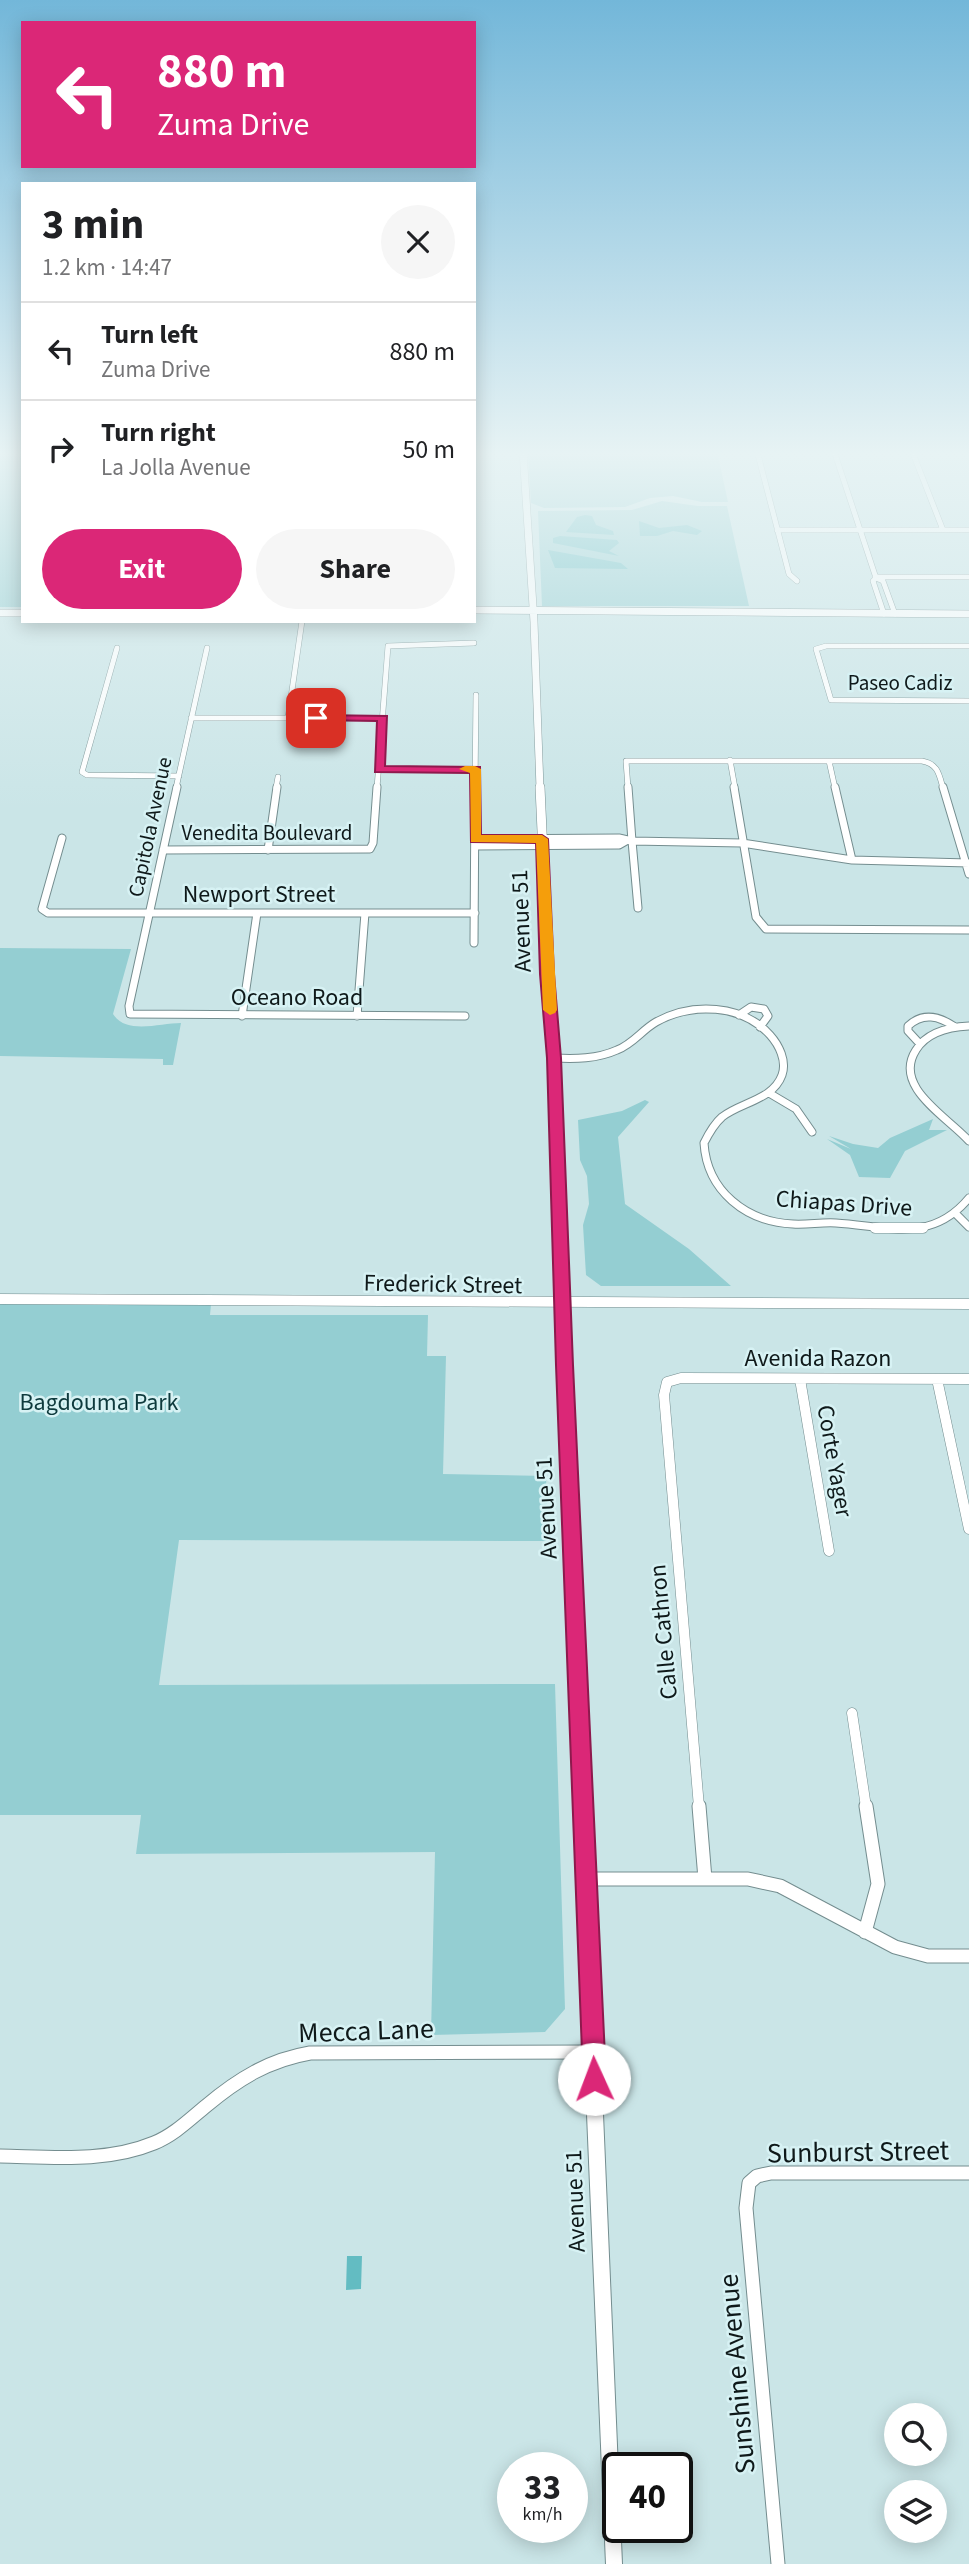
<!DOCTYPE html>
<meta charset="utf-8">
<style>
body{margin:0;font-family:"Source Sans 3",sans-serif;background:#f6f6f6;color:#202124;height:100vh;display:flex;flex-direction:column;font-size:26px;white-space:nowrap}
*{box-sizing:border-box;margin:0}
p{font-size:23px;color:#757577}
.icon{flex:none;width:38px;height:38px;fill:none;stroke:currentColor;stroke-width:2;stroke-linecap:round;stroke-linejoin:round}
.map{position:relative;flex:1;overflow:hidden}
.side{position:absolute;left:21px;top:182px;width:455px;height:441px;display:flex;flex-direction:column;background:#fff;border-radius:0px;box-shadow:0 4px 18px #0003}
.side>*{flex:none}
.top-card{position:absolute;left:21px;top:21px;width:455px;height:147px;border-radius:0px;box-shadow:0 4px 18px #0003;background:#db2777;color:#fff;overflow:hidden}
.buttons{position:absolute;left:884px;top:2403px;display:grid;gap:14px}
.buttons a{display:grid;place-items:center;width:63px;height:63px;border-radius:50%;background:#fff;box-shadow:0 4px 18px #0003;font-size:35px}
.speed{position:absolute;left:497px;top:2452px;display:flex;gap:14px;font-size:35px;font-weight:700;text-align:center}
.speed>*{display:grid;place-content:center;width:91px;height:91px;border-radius:50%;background:#fff;box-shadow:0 4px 18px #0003;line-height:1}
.speed small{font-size:18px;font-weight:400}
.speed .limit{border:4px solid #111;border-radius:10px;background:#fff;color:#111}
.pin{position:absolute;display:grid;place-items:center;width:60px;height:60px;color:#fff;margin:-30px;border-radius:14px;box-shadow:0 4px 10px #0006}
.me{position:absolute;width:77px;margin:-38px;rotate:358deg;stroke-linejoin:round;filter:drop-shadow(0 0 5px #0008)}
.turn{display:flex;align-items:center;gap:24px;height:147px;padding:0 21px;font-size:32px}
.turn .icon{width:91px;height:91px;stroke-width:2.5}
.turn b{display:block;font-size:49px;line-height:60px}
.round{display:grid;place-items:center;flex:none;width:74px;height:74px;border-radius:37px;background:#f6f6f6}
.head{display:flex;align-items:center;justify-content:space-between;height:119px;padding:0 21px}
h1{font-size:42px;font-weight:700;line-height:52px}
.button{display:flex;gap:14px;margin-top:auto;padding:14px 21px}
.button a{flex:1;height:80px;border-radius:42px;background:#db2777;color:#fff;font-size:28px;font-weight:700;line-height:80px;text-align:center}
.button a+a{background:#f6f6f6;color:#202124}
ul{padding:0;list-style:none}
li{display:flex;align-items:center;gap:21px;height:98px;padding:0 21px;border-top:2px solid #e0e0e0}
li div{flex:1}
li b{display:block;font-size:26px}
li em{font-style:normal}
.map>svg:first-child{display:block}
.green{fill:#94ced2}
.water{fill:#63bcc2}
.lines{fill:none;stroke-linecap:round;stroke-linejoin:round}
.minor-far3-casing{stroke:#748d8f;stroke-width:6}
.minor-far2-casing{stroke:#748d8f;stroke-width:9}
.minor-far1-casing{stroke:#748d8f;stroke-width:11}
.minor-casing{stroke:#748d8f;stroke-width:15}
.tertiary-far3-casing{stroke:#748d8f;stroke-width:8}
.tertiary-far2-casing{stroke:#748d8f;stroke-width:10}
.tertiary-far1-casing{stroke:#748d8f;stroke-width:13}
.tertiary-casing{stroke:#748d8f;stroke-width:18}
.minor-far3{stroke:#fff;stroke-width:5}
.minor-far2{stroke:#fff;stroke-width:7}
.minor-far1{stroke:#fff;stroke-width:10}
.minor{stroke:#fff;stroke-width:13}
.tertiary-far3{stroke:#fff;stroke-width:7}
.tertiary-far2{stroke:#fff;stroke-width:9}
.tertiary-far1{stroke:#fff;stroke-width:11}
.tertiary{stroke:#fff;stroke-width:16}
.route{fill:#db2777;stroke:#8e194d;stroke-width:2}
.slow{fill:#f59e0b}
.labels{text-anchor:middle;stroke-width:5;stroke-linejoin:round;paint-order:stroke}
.far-street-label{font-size:21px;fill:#0f191a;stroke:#d7f2f4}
.street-label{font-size:24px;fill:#0f191a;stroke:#d7f2f4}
.park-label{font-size:24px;fill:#0e3a3d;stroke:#d7f2f4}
.near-street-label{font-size:28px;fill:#0f191a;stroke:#d7f2f4}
</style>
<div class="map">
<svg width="969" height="2564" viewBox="0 0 969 2564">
<rect width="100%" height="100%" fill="#cae5e7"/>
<path class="green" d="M 0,451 L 23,451 L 23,607 L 0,607 Z
M 528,451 L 717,451 L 728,502 L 702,502 L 673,496 L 650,498 L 625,507 L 544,508 L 531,503 Z
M 662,501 L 698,506 L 727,506 L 749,606 L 542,606 L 538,511 L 632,510 Z
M 0,948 L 131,949 L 113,1014 C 126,1035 160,1023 181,1023 L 173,1065 L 163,1065 L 163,1059 L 0,1056 Z
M 645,1100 L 649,1102 L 618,1137 L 625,1204 L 689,1249 L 731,1286 L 601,1286 L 586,1275 L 583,1225 L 589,1204 L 587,1176 L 580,1160 L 578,1120 L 622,1111 Z
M 933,1119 L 929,1130 L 947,1130 L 905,1151 L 890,1178 L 859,1177 L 850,1155 L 827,1139 L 851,1149 L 829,1136 L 853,1144 L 878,1148 L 890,1138 Z
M 0,1303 L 211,1304 L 210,1315 L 428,1315 L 427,1356 L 446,1356 L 443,1474 L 546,1476 L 548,1541 L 179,1540 L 159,1685 L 555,1684 L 565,2009 L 545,2032 L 431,2035 L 435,1852 L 136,1854 L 141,1815 L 0,1815 Z"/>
<path class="water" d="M 585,515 L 592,516 L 596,525 L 613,531 L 614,535 L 566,532 L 577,517 Z
M 639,521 L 659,528 L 687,525 L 702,531 L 697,535 L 673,531 L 657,536 L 640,536 Z
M 560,536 L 617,540 L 619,543 L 609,551 L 619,556 L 553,543 L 553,538 Z
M 548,550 L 621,563 L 628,569 L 555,568 Z
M 347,2256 L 362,2256 L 361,2289 L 346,2290 Z"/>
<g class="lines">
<defs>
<path id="minor-far3" d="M 757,451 L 789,574 L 797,581
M 834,451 L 876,578 L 873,581 L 884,614
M 912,451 L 943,530
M 777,530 L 969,530
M 875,577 L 969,577
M 876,578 L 883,581 L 895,614
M 969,646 L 826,646 L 816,649 L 831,700 L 969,701
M 117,648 L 82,772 L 87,775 L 179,776
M 191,718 L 383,718
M 288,718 L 302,621
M 730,760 L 735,788
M 829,761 L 835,788
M 379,769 L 475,769
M 176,788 L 207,648
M 276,788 L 278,777
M 377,788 L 388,646 L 474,643
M 475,788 L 476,695
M 628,788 L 626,761 L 922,761 C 938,764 939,774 943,788"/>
<path id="minor-far2" d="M 177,787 L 129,1006 L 130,1014 L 465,1016
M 734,787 L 756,917 L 766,929 L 969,930
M 835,787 L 852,860
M 943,787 L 969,874
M 62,838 L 42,909 L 48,913 L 475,913
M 475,839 L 619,838 L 632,841 L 628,787
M 475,846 L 619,845 L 626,841
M 163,850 L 370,849 L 373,843 L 377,787
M 268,850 L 277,787
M 638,908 L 632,841 L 742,843 L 852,860 L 969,863
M 474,943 L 475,787
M 739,1015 L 751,1007 L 764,1009 L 768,1016 L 760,1027
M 242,1016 L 257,913
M 357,1016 L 365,913
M 969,1026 C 949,1027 927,1032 916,1050 C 892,1087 948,1117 969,1141
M 920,1044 L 908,1031 L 908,1026 C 923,1012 939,1016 955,1027
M 554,1058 C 575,1059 597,1059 617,1050 C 633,1044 642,1030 656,1022 C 692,1002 742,1004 770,1035 C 779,1045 787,1061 782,1075 C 773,1100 741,1102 722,1117 C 714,1124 709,1133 704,1143 C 707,1191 746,1222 793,1224 C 807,1225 822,1222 836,1223 C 887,1226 931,1244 969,1198
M 769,1093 L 796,1109 L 812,1132
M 956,1214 L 969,1227"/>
<path id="minor-far1" d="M 875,1228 L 923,1228
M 0,1299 L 969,1304
M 800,1379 L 829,1551
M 937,1379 L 969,1529
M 852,1713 L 866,1807
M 699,1807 L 664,1395 L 667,1382 L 681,1378 L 969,1379"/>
<path id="minor" d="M 699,1806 L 705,1879
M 587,1879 L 748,1879 L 780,1886 L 895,1947 L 928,1956 L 969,1956
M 865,1932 L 878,1884 L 866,1806
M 0,2156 C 51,2157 106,2163 154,2143 C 174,2135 190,2119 206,2106 C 238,2079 269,2060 310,2053 L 593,2052
M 778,2564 L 746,2208 L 749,2183 L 757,2176 L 771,2173 L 969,2173"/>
<path id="tertiary-far3" d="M 523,451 L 534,622 L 540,788
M 474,610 L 969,614
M 0,613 L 23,613"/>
<path id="tertiary-far2" d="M 540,787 L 560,1229"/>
<path id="tertiary-far1" d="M 560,1228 L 582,1807"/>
<path id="tertiary" d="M 582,1806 L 614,2564"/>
</defs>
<use href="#minor-far3" class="minor-far3-casing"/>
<use href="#minor-far2" class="minor-far2-casing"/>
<use href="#minor-far1" class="minor-far1-casing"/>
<use href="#minor" class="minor-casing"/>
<use href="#tertiary-far3" class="tertiary-far3-casing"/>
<use href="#tertiary-far2" class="tertiary-far2-casing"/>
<use href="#tertiary-far1" class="tertiary-far1-casing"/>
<use href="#tertiary" class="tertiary-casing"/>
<use href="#minor-far3" class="minor-far3"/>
<use href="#minor-far2" class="minor-far2"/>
<use href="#minor-far1" class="minor-far1"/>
<use href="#minor" class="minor"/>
<use href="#tertiary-far3" class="tertiary-far3"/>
<use href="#tertiary-far2" class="tertiary-far2"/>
<use href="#tertiary-far1" class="tertiary-far1"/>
<use href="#tertiary" class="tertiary"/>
</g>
<linearGradient id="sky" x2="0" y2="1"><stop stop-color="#73b7d9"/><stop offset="0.56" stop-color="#e7f3f4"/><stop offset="1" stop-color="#e7f3f4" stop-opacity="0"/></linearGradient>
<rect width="969" height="810" fill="url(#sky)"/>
<path class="route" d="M 316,715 L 387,716 L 385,766 L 480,767 L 481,835 L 542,835 L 548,839 L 554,974 L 561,1058 L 573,1365 L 606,2079 L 602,2087 L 594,2090 L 586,2087 L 583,2079 L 556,1365 L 547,1058 L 540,974 L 536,843 L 471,842 L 470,773 L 375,772 L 377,721 L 312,720 L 311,718 Z"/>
<path class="slow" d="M 465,766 L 475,766 L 481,769 L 481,835 L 542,835 L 548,839 L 557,1010 L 555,1013 L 550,1015 L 543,1010 L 536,843 L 471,842 L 470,773 L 459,769 Z"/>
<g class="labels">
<g class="far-street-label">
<text x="900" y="690">Paseo Cadiz</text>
<text transform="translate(150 827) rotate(-78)" y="7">Capitola Avenue</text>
<text x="267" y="840">Venedita Boulevard</text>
</g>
<g class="street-label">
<text x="259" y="902">Newport Street</text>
<text transform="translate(521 921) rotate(-92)" y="8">Avenue 51</text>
<text x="297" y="1005">Oceano Road</text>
<text transform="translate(844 1203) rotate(4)" y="8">Chiapas Drive</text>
<text transform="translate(443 1284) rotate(1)" y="8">Frederick Street</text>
<text x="818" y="1366">Avenida Razon</text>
<text transform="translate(835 1461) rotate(80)" y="8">Corte Yager</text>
<text transform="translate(546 1508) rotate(-93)" y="8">Avenue 51</text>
<text transform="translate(663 1632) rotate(-95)" y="8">Calle Cathron</text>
<text transform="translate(575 2201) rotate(-92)" y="8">Avenue 51</text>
</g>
<g class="park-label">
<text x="99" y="1410">Bagdouma Park</text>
</g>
<g class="near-street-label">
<text transform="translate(366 2030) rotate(-2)" y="10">Mecca Lane</text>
<text transform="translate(858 2151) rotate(-1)" y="10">Sunburst Street</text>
<text transform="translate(736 2374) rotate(-95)" y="10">Sunshine Avenue</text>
</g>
</g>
</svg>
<div class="buttons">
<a><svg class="icon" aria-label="search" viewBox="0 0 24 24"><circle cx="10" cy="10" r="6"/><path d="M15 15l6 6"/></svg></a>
<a><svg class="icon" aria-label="layers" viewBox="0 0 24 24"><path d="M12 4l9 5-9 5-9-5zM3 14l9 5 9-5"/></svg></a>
</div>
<div class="speed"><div>33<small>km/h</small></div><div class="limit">40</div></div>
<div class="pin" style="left:316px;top:718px;background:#d93025"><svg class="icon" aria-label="arrive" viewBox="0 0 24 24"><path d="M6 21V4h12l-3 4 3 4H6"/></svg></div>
<svg class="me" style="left:594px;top:2079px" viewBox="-20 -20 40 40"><circle r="19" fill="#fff"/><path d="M0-13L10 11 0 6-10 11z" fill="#db2777"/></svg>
<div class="top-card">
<div class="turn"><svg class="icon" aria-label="left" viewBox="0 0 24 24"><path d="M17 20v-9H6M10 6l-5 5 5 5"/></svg><div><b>880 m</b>Zuma Drive</div></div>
</div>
<section class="side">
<div class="head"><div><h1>3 min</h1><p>1.2 km · 14:47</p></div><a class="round"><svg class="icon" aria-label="close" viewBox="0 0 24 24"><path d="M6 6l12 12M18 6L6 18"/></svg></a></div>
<ul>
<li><svg class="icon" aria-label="left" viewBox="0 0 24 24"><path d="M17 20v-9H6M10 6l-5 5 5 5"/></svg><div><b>Turn left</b><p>Zuma Drive</p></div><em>880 m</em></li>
<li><svg class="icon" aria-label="right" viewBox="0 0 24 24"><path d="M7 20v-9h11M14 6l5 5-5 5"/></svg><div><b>Turn right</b><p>La Jolla Avenue</p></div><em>50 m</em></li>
</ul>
<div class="button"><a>Exit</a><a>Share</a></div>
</section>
</div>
